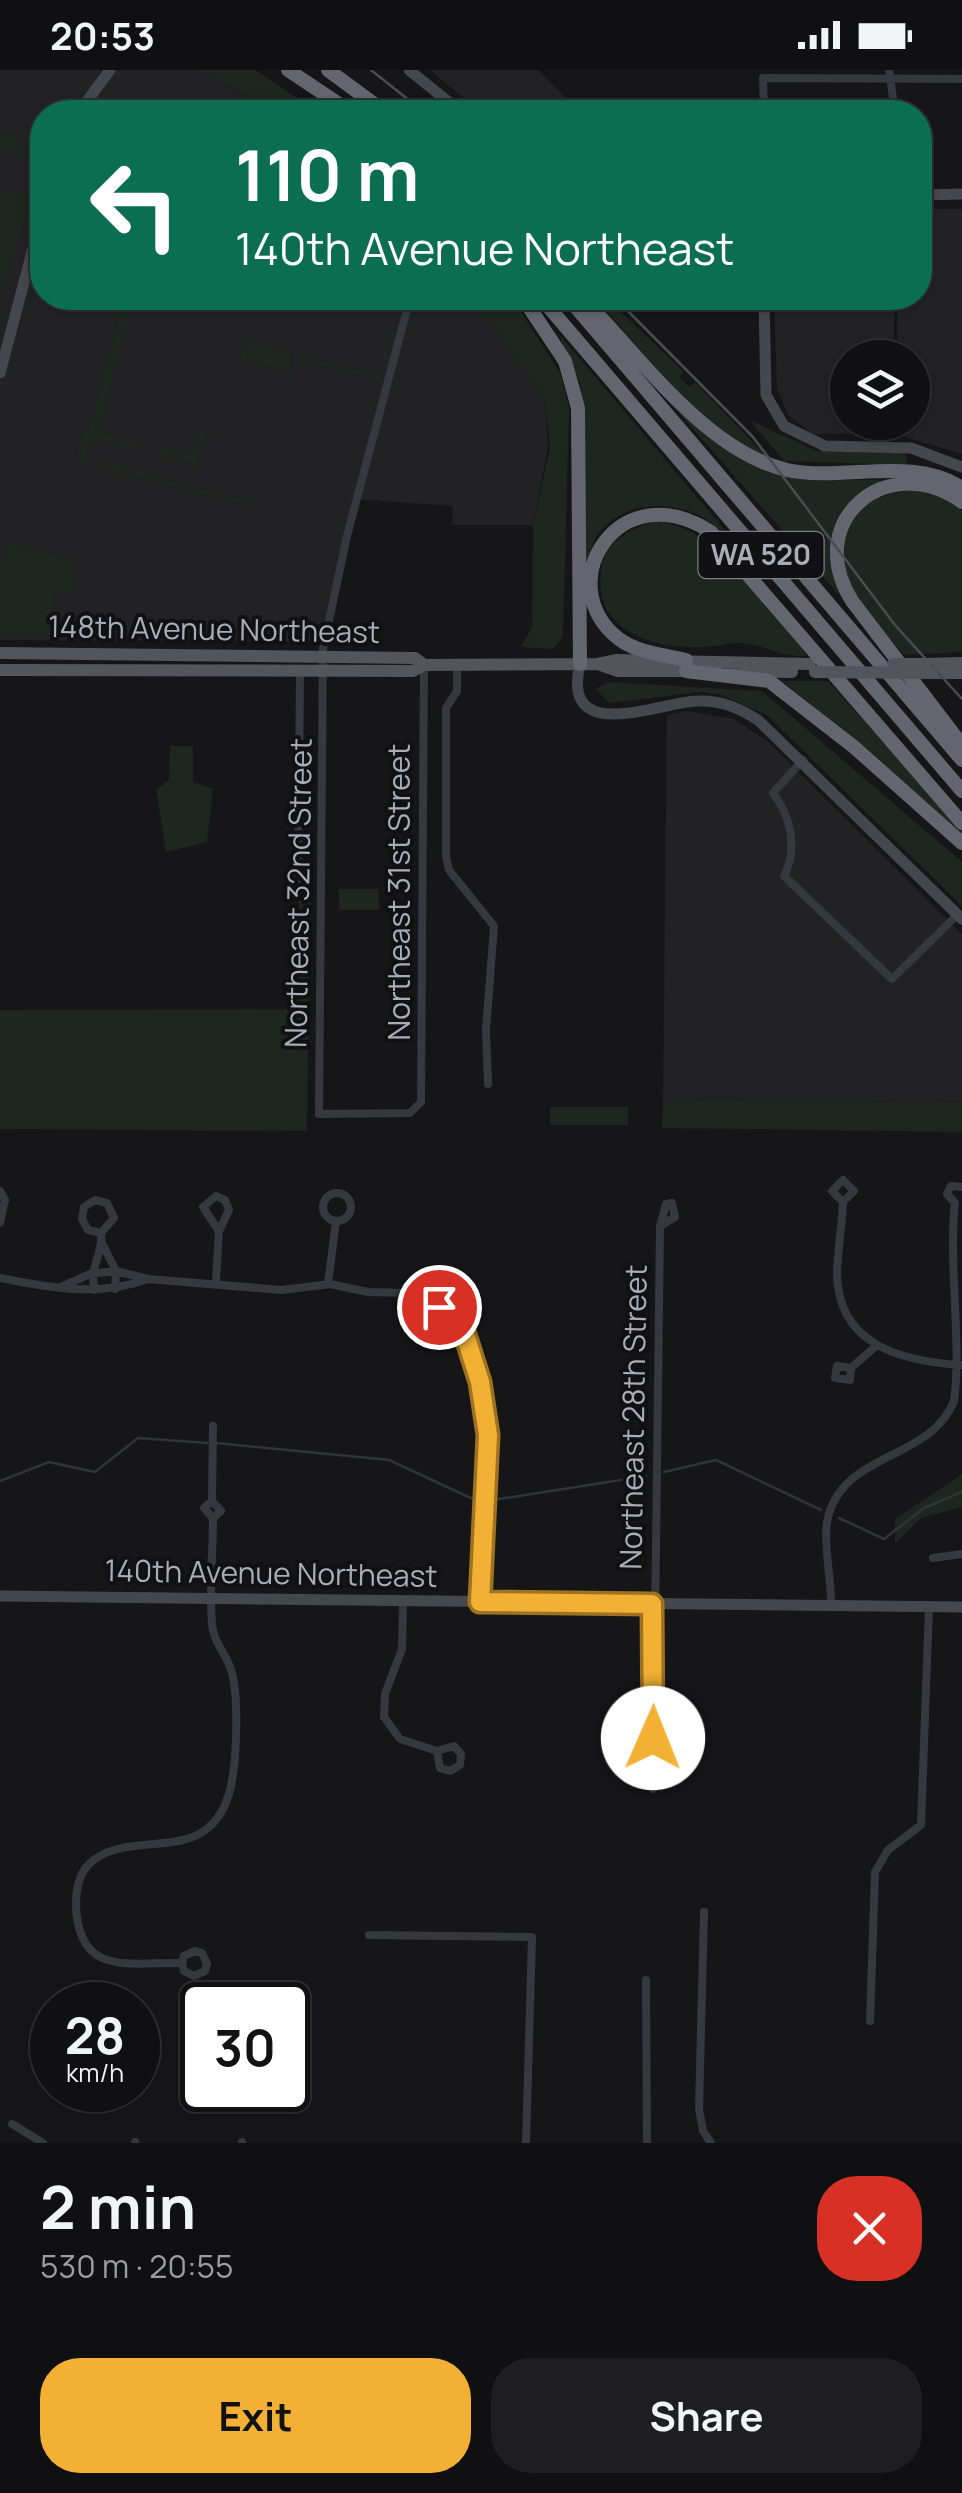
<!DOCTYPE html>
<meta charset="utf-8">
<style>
body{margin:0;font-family:Manrope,sans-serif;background:#1e1e20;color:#f1f3f6;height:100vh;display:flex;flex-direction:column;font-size:38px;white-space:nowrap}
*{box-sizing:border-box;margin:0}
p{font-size:32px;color:#9c9d9f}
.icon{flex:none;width:55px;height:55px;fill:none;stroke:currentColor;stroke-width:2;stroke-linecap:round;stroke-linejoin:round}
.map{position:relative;height:2073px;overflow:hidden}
.sheet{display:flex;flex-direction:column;background:#101012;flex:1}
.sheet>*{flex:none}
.hud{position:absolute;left:30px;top:30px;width:902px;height:210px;border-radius:40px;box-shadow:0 2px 8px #0004,0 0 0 2px #303032;background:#0b6e4f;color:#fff;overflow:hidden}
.tools{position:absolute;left:830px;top:270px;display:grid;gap:20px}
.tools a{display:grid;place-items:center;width:100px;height:100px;border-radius:50%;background:#101012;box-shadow:0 2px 8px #0004,0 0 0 2px #303032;font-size:50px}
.speed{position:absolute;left:30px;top:1912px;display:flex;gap:20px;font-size:50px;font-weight:700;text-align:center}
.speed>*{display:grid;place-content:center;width:130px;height:130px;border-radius:50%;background:#101012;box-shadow:0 2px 8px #0004,0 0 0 2px #303032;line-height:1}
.speed small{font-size:25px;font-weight:400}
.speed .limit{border:5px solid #111;border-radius:15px;background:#fff;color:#111}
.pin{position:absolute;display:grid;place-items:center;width:85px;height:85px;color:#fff;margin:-42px;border:5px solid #fff;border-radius:50%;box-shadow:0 2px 10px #0007}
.me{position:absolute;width:110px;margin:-55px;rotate:1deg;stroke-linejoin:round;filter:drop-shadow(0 0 8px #0008)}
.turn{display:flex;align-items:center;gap:35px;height:210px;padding:0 40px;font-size:45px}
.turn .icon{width:130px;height:130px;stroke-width:2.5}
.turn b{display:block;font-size:70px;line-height:85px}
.round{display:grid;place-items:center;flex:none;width:105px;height:105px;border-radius:40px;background:#1e1e20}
.headline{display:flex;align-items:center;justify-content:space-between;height:170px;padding:0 40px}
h1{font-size:60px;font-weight:700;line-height:75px}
.primary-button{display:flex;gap:20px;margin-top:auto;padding:20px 40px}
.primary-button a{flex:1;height:115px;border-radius:40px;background:#f2b134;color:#111;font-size:40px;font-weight:700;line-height:115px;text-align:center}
.primary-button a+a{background:#1e1e20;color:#f1f3f6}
.status{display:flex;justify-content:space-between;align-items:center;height:70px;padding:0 50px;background:#101012;direction:ltr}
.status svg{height:28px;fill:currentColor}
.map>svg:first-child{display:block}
.built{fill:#222225}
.green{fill:#1e261f}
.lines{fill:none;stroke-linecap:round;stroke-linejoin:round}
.stream{stroke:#2c353c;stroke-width:2.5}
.street{stroke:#37383d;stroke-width:8}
.secondary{stroke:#45474d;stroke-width:11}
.primary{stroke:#53555c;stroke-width:12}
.highway{stroke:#63666e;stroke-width:14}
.tram{stroke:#4a4c52;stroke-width:2.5}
.primary-bridge{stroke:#53555c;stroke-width:12}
.route-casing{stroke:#9d7322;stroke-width:25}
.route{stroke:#f2b134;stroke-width:18}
.labels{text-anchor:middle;stroke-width:8;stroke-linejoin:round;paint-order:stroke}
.shield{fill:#111113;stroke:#7b7e86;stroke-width:2.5}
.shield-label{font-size:28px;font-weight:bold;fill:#a8adb8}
.street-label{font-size:30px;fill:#a8adb8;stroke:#111113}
</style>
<div class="status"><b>20:53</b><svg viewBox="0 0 49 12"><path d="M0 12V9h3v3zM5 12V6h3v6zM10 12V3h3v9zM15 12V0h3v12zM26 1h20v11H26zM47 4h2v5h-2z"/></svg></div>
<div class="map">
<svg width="962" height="2073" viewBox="0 0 962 2073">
<rect width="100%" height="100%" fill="#161618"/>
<path class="built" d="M 0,0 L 200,0 L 222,13 L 221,18 L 224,15 L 250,30 L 249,35 L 253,31 L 270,42 L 42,42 L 42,228 L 472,228 L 545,330 L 548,376 L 533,455 L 452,455 L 453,436 L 356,429 L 319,572 L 0,570 Z
M 430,0 L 538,0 L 580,42 L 480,42 Z
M 920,139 L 962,139 L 962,384 L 895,364 L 895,353 L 912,352 L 912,288 L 897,287 L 898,228 L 920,228 Z
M 774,228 L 894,228 L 894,287 L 848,288 L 848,352 L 893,353 L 893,364 L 813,364 L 788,345 L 777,318 Z
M 685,641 L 734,649 L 767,671 L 962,864 L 962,1032 L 663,1029 L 667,645 Z"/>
<path class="green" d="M 198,0 L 256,0 L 317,42 L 270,42 L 253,32 L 250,35 L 249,29 L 225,15 L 220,18 L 222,13 Z
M 0,60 L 42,69 L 41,96 L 0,80 Z
M 38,115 L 0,229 L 0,122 L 20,123 Z
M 124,228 L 135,228 L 99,361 L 140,372 L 133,379 L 122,376 L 120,381 L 117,374 L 96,369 L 89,373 L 86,385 L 91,387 L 87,395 L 80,393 L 76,383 L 82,363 L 88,363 Z
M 472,228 L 512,228 L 560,303 L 569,338 L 563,567 L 553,579 L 521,577 L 532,557 L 533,455 L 550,378 L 545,330 Z
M 595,228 L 606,228 L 684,302 L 680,307 L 689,317 L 695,312 L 766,386 C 703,363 640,277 595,228 Z
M 393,251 L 381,312 L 299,290 L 300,285 L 378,306 Z
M 558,263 L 746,485 C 733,479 724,464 712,454 C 680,428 624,429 598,464 C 591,475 588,489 585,501 L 585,359 L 580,314 Z
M 243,268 L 292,281 L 289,307 L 286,302 L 244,290 L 240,295 Z
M 664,326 C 748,402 768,411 882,410 C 876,417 865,419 856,426 C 821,454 829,492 843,529 Z
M 750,350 L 816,381 L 906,383 L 907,395 L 784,391 Z
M 199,357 L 222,363 L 207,364 L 197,397 L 201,402 L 190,399 L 191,393 L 161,385 L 160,377 L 191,385 Z
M 103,385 L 105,392 L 131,399 L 134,394 L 136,400 L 160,407 L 165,402 L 164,408 L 188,414 L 190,409 L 193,416 L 206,419 L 208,413 L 210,420 L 251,431 L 253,426 L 254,432 L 251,437 L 100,398 Z
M 917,419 L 936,423 L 962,441 L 962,582 L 904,585 C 872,547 837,519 846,466 C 852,429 886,424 917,419 Z
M 654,451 C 722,457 767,537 808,586 C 778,587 764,574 740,573 C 732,572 725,575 717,576 C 666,582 592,567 601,501 C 605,471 628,460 654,451 Z
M 6,472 L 73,489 L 74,522 L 55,523 L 53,567 L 0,566 L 0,497 Z
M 782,611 L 828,611 L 962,761 L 962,768 L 872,683 Z
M 609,612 L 762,621 L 962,792 L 962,836 L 767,645 L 719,624 L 700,622 L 609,633 L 596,619 Z
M 170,676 L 193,676 L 193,712 L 213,719 L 207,772 L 166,782 L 156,720 L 169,710 Z
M 339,819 L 379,819 L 379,840 L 339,840 Z
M 299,830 L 310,830 L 307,1061 L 0,1059 L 0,940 L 297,939 Z
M 663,1029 L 962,1032 L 962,1062 L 662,1058 Z
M 550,1037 L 628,1037 L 628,1055 L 550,1055 Z
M 962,1404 L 962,1437 L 921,1448 L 895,1474 L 895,1449 Z"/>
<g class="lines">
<path class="stream" d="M 216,1373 L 389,1390 L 475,1430
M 664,1402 L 716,1390 L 821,1440
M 0,1411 L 49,1392 L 95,1402 L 138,1368 L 208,1373
M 493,1430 L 646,1406
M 839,1448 L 884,1469 L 924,1438 L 962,1422"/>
<path class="street" d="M 889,0 L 895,42
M 764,42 L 763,8 L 962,9
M 410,228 L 347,466 L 323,579 L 319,1044 L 410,1043 L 421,1032 L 424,595
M 457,594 L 457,621 L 446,638 L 446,787 L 449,800 L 494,856 L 486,960 L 488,1014
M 803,690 L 773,723 C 791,746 798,779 784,806 L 892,909 L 957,845
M 298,822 L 300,601
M 0,1121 L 5,1130 L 0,1153
M323 1137a14 14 0 1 1 28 0a14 14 0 1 1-28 0Z
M 843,1132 L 832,1121 L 843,1110 L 854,1121 L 843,1132 C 842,1155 838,1179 837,1202 C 837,1275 901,1291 960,1295
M 102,1173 L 116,1201 L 115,1219
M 0,1208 C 49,1218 99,1227 148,1209
M 216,1211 L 219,1161 L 203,1137 L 216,1126 L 225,1130 L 229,1140 L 219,1161
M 328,1214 L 336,1151
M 61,1217 L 90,1204 L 116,1201 L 148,1209 L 282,1220 L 330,1214 L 368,1222 L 409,1223 L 455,1244 L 480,1312 L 488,1365 L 478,1463 L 480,1532
M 95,1220 C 88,1196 104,1184 101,1163 L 114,1148 L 107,1133 L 95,1130 L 84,1137 L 82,1149 L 88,1160 L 101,1163
M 439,1237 L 448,1251 L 462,1257
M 851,1298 L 850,1310 L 835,1308 L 837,1296 L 851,1298 L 875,1277
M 484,1400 L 480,1379 L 485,1357
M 212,1431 L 213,1356
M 480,1474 L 486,1462 L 482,1446
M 933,1488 L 962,1484
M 403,1531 L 402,1579 L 385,1624 L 384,1647 L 400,1669 L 437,1681 L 440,1698 L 450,1701 L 460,1695 L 461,1684 L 454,1676 L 437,1681
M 831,1536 C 832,1512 823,1472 827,1452 C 840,1381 930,1392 954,1331 C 962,1275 948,1190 955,1133 L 947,1124 L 951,1116 L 962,1117
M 653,1719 L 660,1156 L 675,1147 L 672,1133 L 666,1134 L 660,1156
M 704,1842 L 699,2039 L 703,2061 L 711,2073
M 369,1865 L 532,1867 L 526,2073
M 182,1893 L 184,1886 L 195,1881 L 202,1883 L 207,1894 L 205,1901 L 194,1906 L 184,1901 L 182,1893 C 128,1892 79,1907 76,1836 C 76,1818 79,1800 95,1789 C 139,1759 207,1796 229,1724 C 237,1697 239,1630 232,1603 C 228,1586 213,1572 212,1554 C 209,1519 213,1483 213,1448 L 204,1438 L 212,1431 L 221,1441 L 213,1448
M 646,1910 L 647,2073
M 870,1951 L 875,1802 L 888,1780 L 921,1755 L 929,1537
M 12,2054 L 43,2073
M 242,2072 L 242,2073
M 135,2073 L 135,2072"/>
<path class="secondary" d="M 409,0 L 461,42
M 79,42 L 110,0
M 920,125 L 962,124
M 764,228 L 766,325 L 784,356 L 825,376 L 911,378 L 962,397
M 0,303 L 42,144
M 580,594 C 560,678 662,631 698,631 C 721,630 739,638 758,650 L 962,849
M 0,1526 L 962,1537"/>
<path class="primary" d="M 0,583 L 415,588 L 424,595
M 598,594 L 618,601 L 692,601
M 925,594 L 962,593
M 0,600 L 413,601 L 424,595 L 597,594 L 617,590 L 810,594
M 732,601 L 792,602
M 931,603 L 962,603"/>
<path class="highway" d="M 288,0 L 351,42
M 328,0 L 385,42
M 523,228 L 565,291 L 578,338 L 580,594
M 541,228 L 962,721
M 568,228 L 962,690
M 583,228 C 638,285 707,382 787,400 C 843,412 912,385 962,418
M 962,432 C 890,380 801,448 852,531 L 962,675
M 686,590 C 664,585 638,583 619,569 C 549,514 619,402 711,462 L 962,753
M 686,601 L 769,611 L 854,677 L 962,773"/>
<path class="tram" d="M 371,0 L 424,42
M 615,228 L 753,367 L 895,555 L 962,629"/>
<path class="primary-bridge" d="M 893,594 L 925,594
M 815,602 L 931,603"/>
</g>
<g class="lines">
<defs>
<path id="route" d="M 439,1237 L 460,1249 L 480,1312 L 488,1365 L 480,1532 L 652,1534 L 653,1668"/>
</defs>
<use href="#route" class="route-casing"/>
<use href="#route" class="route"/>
</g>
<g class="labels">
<rect class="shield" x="698.5" y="462" width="125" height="46" rx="8"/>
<g class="shield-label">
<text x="761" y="495">WA 520</text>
</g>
<g class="street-label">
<text transform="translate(214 560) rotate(1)" y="10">148th Avenue Northeast</text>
<text transform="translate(400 822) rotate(-90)" y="10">Northeast 31st Street</text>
<text transform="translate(299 823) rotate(-89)" y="10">Northeast 32nd Street</text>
<text transform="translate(634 1347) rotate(-89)" y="10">Northeast 28th Street</text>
<text transform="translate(271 1504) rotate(1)" y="10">140th Avenue Northeast</text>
</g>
</g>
</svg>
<div class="tools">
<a><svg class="icon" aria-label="layers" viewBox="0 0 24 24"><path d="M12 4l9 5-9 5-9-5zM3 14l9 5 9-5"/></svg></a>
</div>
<div class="speed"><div>28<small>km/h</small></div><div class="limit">30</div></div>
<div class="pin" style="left:439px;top:1237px;background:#d93025"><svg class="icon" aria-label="arrive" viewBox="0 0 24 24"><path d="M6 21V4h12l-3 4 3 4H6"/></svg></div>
<svg class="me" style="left:653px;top:1668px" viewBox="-20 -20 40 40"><circle r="19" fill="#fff"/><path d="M0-13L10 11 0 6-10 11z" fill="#f2b134"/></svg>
<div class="hud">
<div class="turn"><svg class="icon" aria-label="left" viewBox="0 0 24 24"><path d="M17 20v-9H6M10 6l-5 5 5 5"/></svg><div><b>110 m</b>140th Avenue Northeast</div></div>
</div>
</div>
<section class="sheet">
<div class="headline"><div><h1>2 min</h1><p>530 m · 20:55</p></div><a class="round" style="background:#d93025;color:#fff"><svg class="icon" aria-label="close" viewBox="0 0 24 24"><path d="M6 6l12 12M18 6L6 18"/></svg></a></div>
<div class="primary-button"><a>Exit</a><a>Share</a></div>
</section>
